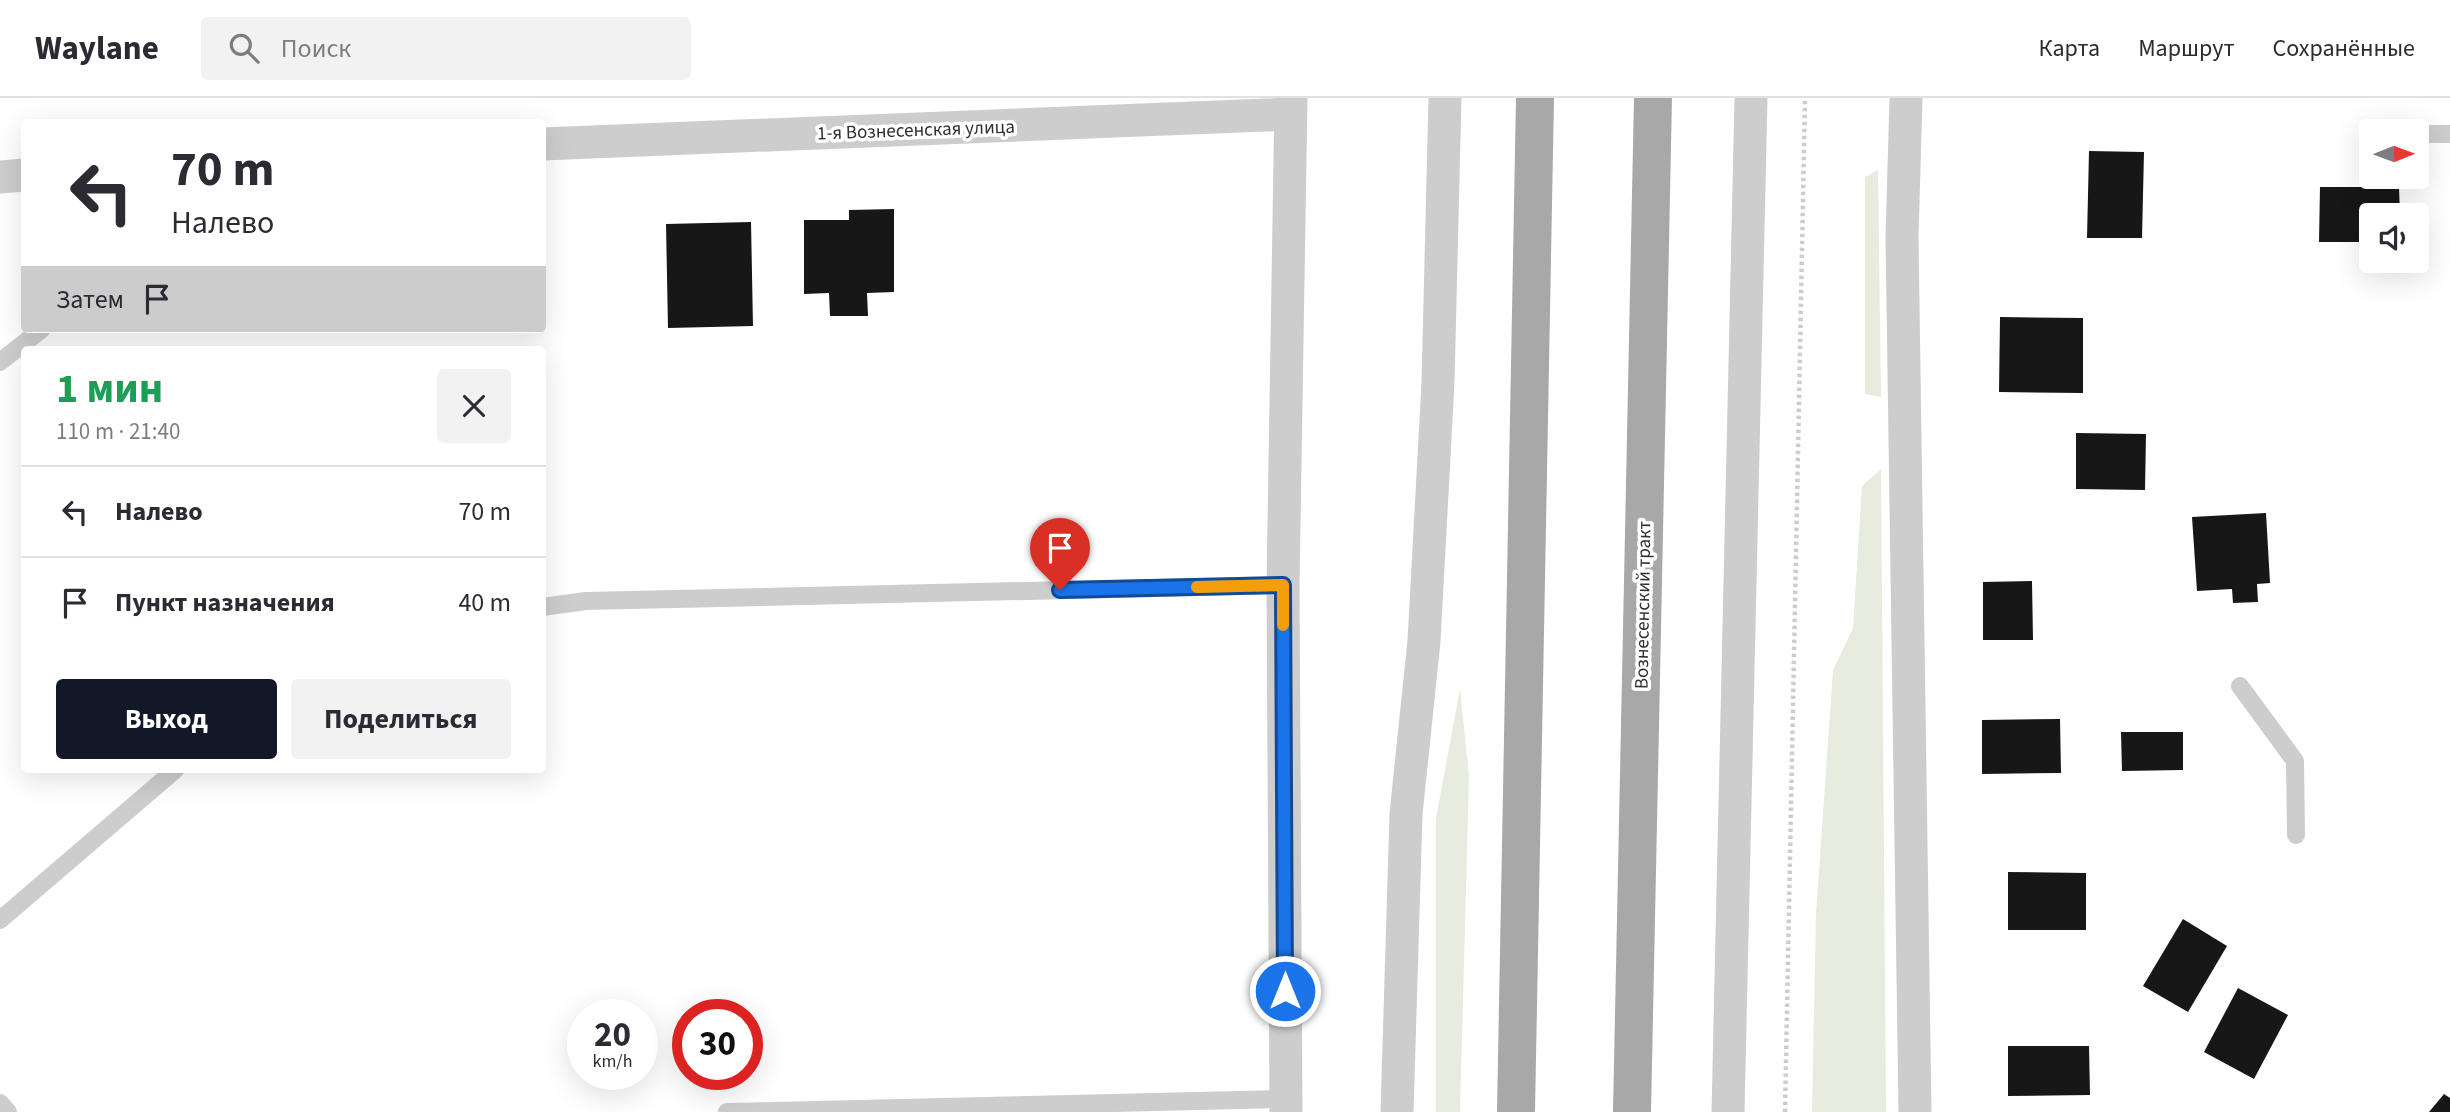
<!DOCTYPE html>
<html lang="ru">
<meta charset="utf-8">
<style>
body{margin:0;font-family:"Source Sans 3",sans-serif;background:#f2f2f3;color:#2b2b33;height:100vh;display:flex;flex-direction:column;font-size:26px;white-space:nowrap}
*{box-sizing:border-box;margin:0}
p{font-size:23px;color:#7c7c81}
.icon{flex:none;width:38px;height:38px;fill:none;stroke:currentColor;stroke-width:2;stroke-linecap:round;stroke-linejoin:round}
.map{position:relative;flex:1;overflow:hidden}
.panel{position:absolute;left:21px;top:248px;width:525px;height:427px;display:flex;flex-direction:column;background:#fff;border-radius:7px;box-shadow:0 7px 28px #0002}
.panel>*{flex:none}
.guide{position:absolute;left:21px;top:21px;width:525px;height:214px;border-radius:7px;box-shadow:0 7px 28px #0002;background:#fff;color:#2b2b33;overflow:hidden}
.needle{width:46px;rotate:89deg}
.tools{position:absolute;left:2359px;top:21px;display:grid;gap:14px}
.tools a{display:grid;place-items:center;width:70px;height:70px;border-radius:7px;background:#fff;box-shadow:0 7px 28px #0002;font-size:35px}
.speed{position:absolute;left:567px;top:901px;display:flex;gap:14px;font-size:35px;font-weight:700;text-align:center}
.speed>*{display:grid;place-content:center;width:91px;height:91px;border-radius:50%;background:#fff;box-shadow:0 7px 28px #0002;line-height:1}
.speed small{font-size:18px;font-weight:400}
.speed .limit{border:10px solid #d22;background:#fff;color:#111}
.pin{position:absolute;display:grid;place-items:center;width:60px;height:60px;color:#fff;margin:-72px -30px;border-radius:50% 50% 50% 0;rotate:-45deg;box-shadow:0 0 7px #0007}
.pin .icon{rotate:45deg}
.me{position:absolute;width:77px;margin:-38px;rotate:0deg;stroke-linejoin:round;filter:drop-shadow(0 0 5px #0008)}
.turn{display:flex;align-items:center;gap:24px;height:147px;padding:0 35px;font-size:32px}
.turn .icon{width:91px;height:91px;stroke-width:2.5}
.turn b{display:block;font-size:49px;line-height:60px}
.then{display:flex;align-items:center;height:66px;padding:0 35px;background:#0003;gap:14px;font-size:26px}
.round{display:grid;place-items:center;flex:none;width:74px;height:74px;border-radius:7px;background:#f2f2f3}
.overview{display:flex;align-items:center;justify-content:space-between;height:119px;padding:0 35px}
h1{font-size:42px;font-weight:700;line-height:52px;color:#1e9e55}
.primary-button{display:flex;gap:14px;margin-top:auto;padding:14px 35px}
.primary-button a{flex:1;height:80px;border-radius:7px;background:#111827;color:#fff;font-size:28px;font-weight:700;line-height:80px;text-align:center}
.primary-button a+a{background:#f2f2f3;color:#2b2b33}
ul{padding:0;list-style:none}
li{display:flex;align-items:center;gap:21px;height:91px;padding:0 35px;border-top:2px solid #e1e1e2}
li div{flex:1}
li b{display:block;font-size:26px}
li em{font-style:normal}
header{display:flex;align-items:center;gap:42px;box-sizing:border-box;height:98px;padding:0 35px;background:#fff;border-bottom:2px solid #e1e1e2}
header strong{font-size:33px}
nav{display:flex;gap:38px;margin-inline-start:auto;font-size:24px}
.search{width:490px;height:63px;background:#f2f2f3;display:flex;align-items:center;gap:18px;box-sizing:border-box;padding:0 24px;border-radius:7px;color:#7c7c81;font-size:26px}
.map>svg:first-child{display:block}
.green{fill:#e7ecdf}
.building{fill:#171717}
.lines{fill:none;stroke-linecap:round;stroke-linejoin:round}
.path{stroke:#cdcdcd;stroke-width:4.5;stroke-dasharray:3.5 3.5;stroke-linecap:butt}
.service{stroke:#cdcdcd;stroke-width:18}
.minor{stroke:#cdcdcd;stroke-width:33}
.primary{stroke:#a8a8a8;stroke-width:38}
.route-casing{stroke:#114b97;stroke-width:18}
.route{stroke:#1a73e8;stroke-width:12}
.slow{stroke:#f59e0b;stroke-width:12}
.labels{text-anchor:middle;stroke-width:7;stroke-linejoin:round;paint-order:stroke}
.street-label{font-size:19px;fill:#303030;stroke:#fff}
</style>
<header>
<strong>Waylane</strong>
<div class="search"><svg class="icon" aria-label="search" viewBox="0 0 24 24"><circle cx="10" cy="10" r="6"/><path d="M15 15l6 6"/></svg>Поиск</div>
<nav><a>Карта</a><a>Маршрут</a><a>Сохранённые</a></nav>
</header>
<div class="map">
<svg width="2450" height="1014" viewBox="0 0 2450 1014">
<rect width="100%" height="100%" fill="#fff"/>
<path class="green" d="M 1878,72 L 1881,299 L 1865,296 L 1865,79 Z
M 1881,371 L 1886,1014 L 1812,1014 L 1816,816 L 1833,572 L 1853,530 L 1862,388 Z
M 1460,591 L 1469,678 L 1460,1014 L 1436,1014 L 1436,720 Z"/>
<path class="building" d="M 2089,53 L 2144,54 L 2142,140 L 2087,140 Z
M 2320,89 L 2399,89 L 2400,117 L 2371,117 L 2371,144 L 2319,144 Z
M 894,111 L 894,194 L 867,195 L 868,218 L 830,218 L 829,195 L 804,196 L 804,122 L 849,122 L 849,112 Z
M 751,124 L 753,228 L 668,230 L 666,126 Z
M 2000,219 L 2083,220 L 2083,295 L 1999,294 Z
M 2076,335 L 2146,336 L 2145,392 L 2076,391 Z
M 2266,415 L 2270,485 L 2257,486 L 2258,504 L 2233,505 L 2232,491 L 2197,493 L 2192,419 Z
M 2032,483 L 2033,542 L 1983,542 L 1983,484 Z
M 2060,621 L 2061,675 L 1982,676 L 1982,622 Z
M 2121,634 L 2183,634 L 2183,672 L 2122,673 Z
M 2008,774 L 2086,775 L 2086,832 L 2008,832 Z
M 2183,821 L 2227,848 L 2188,914 L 2143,888 Z
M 2238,890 L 2288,917 L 2254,981 L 2204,954 Z
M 2008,948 L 2089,948 L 2090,997 L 2008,998 Z
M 2444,996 L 2450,1000 L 2450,1014 L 2429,1014 Z"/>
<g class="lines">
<path class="path" d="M 1785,1014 L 1805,0"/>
<path class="service" d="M 2417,36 L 2450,36
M 0,264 L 42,231
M 542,509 L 586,503 L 1283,487
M 2240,588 L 2295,663 L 2296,737
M 0,822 L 175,672
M 0,1005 L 8,1014
M 727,1014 L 1286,1001"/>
<path class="minor" d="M 1906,0 L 1902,139 L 1915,1014
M 542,46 L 1290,16
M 0,79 L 24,77
M 1286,1014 L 1283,487 L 1291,0
M 1397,1014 L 1406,716 L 1424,543 L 1438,285 L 1445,0
M 1728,1014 L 1751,0"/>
<path class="primary" d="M 1516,1014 L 1535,0
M 1632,1014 L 1653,0"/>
</g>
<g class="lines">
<defs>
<path id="route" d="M 1060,492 L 1283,487 L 1285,893"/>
</defs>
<use href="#route" class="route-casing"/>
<use href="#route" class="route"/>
<path class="slow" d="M 1197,489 L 1283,487 L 1283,527"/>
</g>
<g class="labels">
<g class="street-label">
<text transform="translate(916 31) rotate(-2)" y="7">1-я Вознесенская улица</text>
<text transform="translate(1642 507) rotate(-89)" y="7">Вознесенский тракт</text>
</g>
</g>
</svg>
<div class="tools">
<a><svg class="needle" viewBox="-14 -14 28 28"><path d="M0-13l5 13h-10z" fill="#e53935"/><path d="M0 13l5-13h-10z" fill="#7c7c81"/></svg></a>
<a><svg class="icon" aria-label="sound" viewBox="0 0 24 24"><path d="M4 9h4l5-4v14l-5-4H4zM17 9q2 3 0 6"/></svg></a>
</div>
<div class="speed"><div>20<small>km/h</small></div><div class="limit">30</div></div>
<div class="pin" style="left:1060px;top:492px;background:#d93025"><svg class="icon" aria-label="arrive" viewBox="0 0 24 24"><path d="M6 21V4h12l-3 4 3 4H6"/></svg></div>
<svg class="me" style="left:1285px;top:893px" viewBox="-20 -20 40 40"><circle r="17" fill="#1a73e8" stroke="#fff" stroke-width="3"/><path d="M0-11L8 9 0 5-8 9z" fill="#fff"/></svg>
<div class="guide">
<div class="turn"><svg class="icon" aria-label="left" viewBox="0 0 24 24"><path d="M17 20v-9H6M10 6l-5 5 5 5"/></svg><div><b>70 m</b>Налево</div></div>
<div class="then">Затем<svg class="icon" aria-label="arrive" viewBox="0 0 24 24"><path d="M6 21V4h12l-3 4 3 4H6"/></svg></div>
</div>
<section class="panel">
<div class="overview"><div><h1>1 мин</h1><p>110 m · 21:40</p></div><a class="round"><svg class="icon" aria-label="close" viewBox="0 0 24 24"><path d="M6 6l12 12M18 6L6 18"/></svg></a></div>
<ul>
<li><svg class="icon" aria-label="left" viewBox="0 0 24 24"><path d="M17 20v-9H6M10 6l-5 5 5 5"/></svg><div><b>Налево</b></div><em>70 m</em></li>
<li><svg class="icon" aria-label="arrive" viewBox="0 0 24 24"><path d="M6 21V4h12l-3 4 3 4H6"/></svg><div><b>Пункт назначения</b></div><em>40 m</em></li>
</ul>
<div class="primary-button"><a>Выход</a><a>Поделиться</a></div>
</section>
</div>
